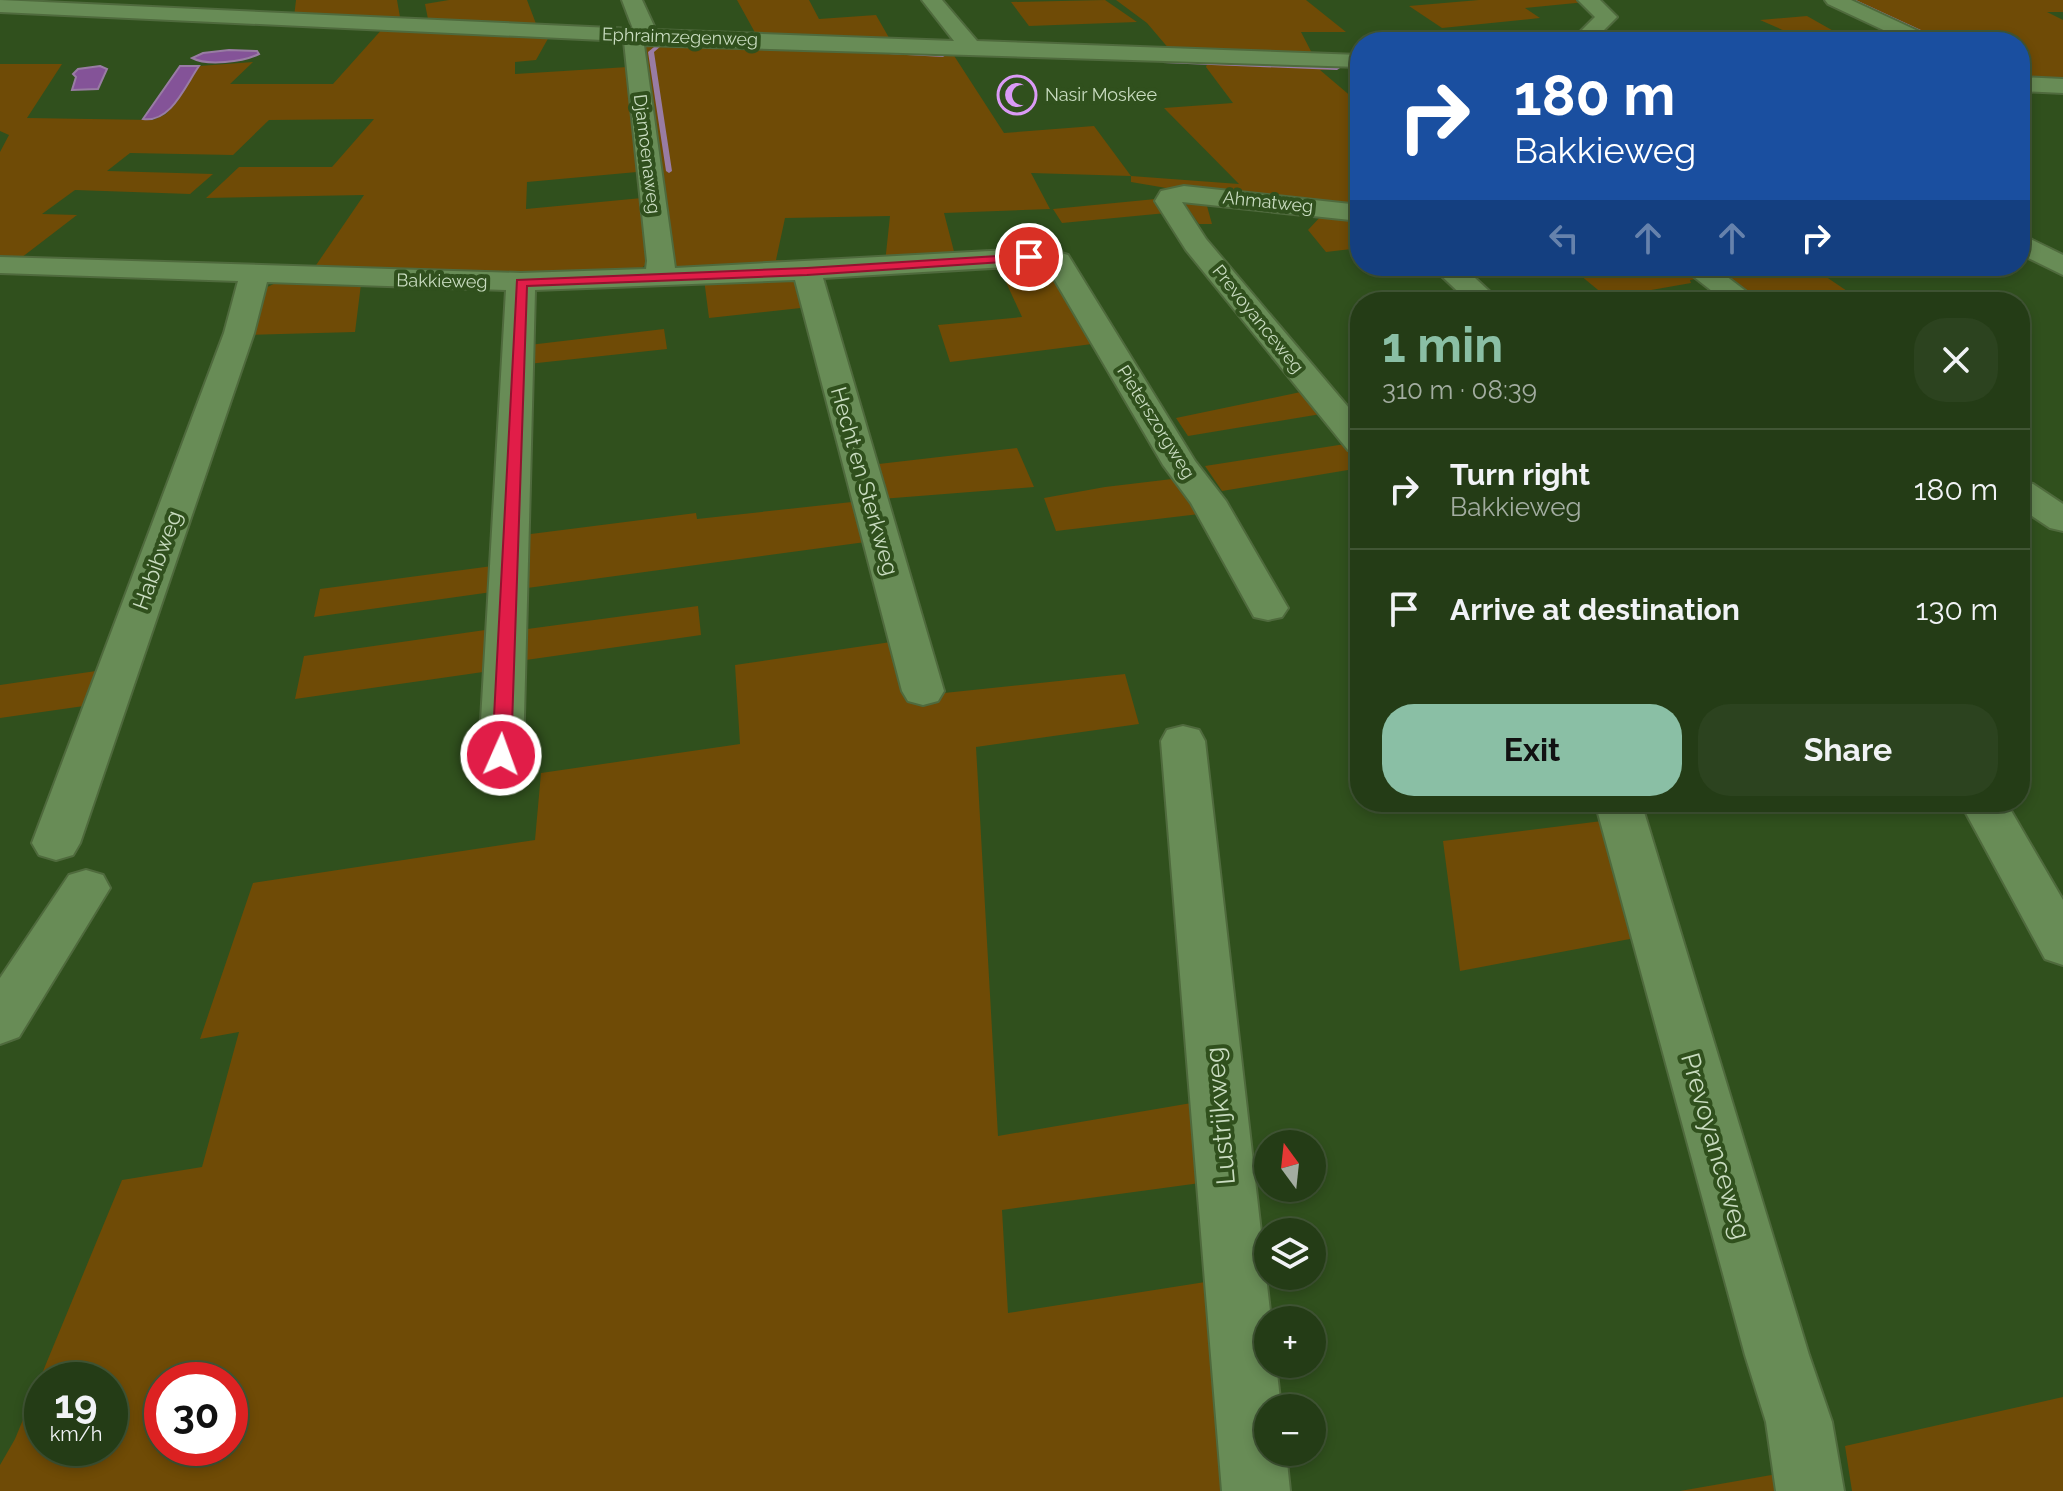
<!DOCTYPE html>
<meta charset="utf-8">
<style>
body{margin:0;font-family:Raleway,sans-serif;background:#2c431f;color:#f1f3f6;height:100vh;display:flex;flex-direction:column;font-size:30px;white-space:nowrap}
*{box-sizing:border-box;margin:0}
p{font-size:26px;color:#a3ada1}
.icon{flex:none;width:44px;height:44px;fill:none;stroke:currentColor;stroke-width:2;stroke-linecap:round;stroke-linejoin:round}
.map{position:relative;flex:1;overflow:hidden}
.drawer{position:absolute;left:1350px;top:292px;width:680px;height:520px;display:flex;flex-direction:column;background:#243c16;border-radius:32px;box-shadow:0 4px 12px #0003,0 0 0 2px #415635}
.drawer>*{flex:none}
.banner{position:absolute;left:1350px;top:32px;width:680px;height:244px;border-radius:32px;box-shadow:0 4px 12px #0003,0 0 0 2px #415635;background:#1a4fa0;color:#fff;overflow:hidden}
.needle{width:52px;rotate:345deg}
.fabs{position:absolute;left:1254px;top:1130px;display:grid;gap:16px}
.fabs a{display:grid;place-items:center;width:72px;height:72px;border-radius:50%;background:#243c16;box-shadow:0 4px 12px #0003,0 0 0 2px #415635;font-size:40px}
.speed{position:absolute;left:24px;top:1362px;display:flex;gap:16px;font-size:40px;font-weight:700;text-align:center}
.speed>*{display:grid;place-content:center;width:104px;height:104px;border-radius:50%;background:#243c16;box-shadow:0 4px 12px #0003,0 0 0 2px #415635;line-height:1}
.speed small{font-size:20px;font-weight:400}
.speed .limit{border:12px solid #d22;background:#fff;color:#111}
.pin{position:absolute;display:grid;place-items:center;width:68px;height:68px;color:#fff;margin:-34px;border:4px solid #fff;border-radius:50%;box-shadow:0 2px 8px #0007}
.me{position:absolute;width:88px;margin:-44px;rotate:2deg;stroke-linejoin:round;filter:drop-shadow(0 0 6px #0008)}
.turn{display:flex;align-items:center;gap:28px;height:168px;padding:0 32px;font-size:36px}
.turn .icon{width:104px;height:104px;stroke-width:2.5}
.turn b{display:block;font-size:56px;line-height:68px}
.lanes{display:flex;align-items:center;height:76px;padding:0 32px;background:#0003;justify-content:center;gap:40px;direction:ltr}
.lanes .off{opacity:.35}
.round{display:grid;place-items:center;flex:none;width:84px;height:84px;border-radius:32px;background:#2c431f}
.overview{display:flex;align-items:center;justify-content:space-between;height:136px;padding:0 32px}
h1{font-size:48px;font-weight:700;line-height:60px;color:#8abfa5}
.action{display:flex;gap:16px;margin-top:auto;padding:16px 32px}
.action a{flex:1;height:92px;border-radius:32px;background:#8abfa5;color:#111;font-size:32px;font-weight:700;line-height:92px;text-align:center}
.action a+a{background:#2c431f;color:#f1f3f6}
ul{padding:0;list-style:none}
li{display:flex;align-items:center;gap:24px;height:120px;padding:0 32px;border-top:2px solid #415635}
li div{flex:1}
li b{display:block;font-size:30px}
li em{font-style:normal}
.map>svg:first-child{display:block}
.green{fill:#6f4b06;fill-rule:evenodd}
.water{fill:#845398;stroke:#997ca4;stroke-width:2}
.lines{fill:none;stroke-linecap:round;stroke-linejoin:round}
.stream{fill:#997ca4;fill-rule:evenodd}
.minor-casing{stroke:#4f6a3d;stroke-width:4}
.minor{fill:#688c56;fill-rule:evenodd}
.route{fill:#e11d48;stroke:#92132f;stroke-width:2}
.labels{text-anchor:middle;stroke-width:8;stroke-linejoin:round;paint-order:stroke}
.far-street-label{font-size:18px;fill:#c9dcc0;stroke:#30501d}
.far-poi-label{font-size:18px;fill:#c9dcc0;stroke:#30501d;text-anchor:start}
.street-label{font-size:22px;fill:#c9dcc0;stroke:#30501d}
.near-street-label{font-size:26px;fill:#c9dcc0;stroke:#30501d}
</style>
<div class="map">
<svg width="2063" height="1491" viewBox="0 0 2063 1491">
<rect width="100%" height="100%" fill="#30501d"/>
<path class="green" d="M 296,0 L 397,0 L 401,23 L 294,17 Z
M 449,0 L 527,0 L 538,29 L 423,23 L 428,19 L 425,4 Z
M 737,0 L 809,0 L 819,19 L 876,15 L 892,43 L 758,38 Z
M 1105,0 L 1137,22 L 1029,26 L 1011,2 Z
M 1116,0 L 1306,0 L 1346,32 L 1301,32 L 1314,57 L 1170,50 L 1147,23 Z
M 1479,0 L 1582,0 L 1586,2 L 1525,8 L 1540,18 L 1442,28 L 1409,6 Z
M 1842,0 L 2063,0 L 2063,12 L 2047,12 L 2063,20 L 2063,82 L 2020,79 L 2020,42 L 1933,42 Z
M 1807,16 L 1853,42 L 1810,42 L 1760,20 Z
M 384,27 L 550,35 L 536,60 L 515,62 L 515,74 L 628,67 L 637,172 L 527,182 L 526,209 L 642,198 L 649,261 L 640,270 L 624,275 L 310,274 L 364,195 L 206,198 L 239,167 L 332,167 L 374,119 L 269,120 L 233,155 L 130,153 L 107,171 L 213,174 L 190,194 L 75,190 L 42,214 L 77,215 L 17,261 L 0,260 L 0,152 L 9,135 L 0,131 L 0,64 L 62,64 L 27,118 L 153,120 L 166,114 L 199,66 L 253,62 L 230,84 L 333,84 Z
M 642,44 L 951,51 L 1004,133 L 1094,126 L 1131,176 L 1239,184 L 1164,108 L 1233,103 L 1206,67 L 1209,59 L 1335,65 L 1339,69 L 1320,70 L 1360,104 L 1360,209 L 1178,190 L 1131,182 L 1131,176 L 1031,173 L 1050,209 L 944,213 L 956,259 L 885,263 L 890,216 L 785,218 L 776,260 L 839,261 L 678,269 L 673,264 Z
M 1166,198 L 1177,212 L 1062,223 L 1053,209 Z
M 1189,198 L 1360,214 L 1360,248 L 1326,252 L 1308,230 L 1322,215 L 1215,203 L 1207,206 L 1212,224 L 1199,224 L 1184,203 Z
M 1024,262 L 1055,269 L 1108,342 L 950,362 L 938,325 L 1022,317 L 998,265 Z
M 1569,266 L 1680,266 L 1694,271 L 1702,278 L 1690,280 L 1691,283 L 1640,292 L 1643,295 L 1617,299 L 1620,302 L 1593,302 L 1609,299 Z
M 1810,266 L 1853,295 L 1795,302 L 1759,302 L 1722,276 Z
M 797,277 L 810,307 L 709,318 L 704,279 Z
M 280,281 L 361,284 L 355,332 L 246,335 L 263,289 Z
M 664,329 L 667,349 L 528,364 L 529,345 Z
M 1315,389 L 1333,412 L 1188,436 L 1176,418 Z
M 1358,442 L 1360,468 L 1222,491 L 1205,466 Z
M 1017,448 L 1034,487 L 881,499 L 870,465 Z
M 1189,477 L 1208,513 L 1056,531 L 1044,498 L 1105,487 Z
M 861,501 L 873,541 L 520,589 L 523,535 L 696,513 L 697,519 Z
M 500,565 L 499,591 L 314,617 L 320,589 Z
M 698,606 L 701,635 L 519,661 L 520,630 Z
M 499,628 L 497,670 L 295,699 L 304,656 Z
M 891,642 L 906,697 L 1125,674 L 1139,724 L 976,747 L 998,1136 L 1209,1100 L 1215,1181 L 1002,1210 L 1008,1313 L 1218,1280 L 1233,1491 L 0,1491 L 0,1465 L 15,1439 L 122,1180 L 202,1167 L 239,1032 L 200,1039 L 253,883 L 535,840 L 541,773 L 740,744 L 735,665 ZM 42,1380 L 110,1380 L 110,1448 L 42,1448 ZM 162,1380 L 230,1380 L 230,1448 L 162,1448 Z
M 103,670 L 91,705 L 0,718 L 0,685 Z
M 1626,818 L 1651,935 L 1460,971 L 1443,841 Z
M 2063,1397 L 2063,1491 L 1852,1491 L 1845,1446 Z
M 1812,1468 L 1816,1491 L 1680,1491 Z"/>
<path class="water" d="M 229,50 L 257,51 L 259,54 C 243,62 207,66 192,58 L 203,53 Z
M 100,66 L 107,69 L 98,89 L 72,90 L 76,77 L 73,74 L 78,69 Z
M 180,66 L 199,66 C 185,86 171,123 143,119 Z"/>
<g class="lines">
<path class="stream" d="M 1849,0 L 1856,0 L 1947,42 L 1939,42 Z
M 660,42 L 674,44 L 661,46 L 654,52 L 672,171 L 669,173 L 666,171 L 648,52 Z
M 854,49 L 943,53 L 946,55 L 943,57 L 852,52 Z
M 1165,60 L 1337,66 L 1340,68 L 1337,70 L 1163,63 Z"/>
<defs>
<path id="minor" d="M 0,0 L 633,29 L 622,0 L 642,0 L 654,26 L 653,30 L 954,41 L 922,0 L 942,0 L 977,41 L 1360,55 L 1360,67 L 644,45 L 675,268 L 1044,248 L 1068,255 L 1195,461 L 1226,501 L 1288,608 L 1282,617 L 1268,620 L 1254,617 L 1191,503 L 1163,465 L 1047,267 L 1041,265 L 823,278 L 944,691 L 938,701 L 923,705 L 908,701 L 902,691 L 795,280 L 535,290 L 523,755 L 517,766 L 501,770 L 485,766 L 479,755 L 506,290 L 267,282 L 254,333 L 80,843 L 73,855 L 56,860 L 39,855 L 32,843 L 224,333 L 238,281 L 0,273 L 0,257 L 521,273 L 646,269 L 647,261 L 624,41 L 0,12 Z
M 1578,0 L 1600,0 L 1617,17 L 1600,34 L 1608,42 C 1596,42 1585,45 1578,34 L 1595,17 Z
M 1825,0 L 1851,0 L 1933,38 L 1936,42 L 1909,42 L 1828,4 Z
M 2020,77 L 2063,79 L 2063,93 L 2020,91 Z
M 1184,186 L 1360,205 L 1360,221 L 1182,202 L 1206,239 L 1360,421 L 1360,453 L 1348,450 L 1186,250 L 1155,201 L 1161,191 Z
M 2020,234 L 2063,255 L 2063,275 L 2020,254 Z
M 1431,266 L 1462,266 L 1501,302 L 1469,302 Z
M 1680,266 L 1713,266 L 1760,302 L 1726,302 Z
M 2020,481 L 2033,484 L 2063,504 L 2063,531 L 2050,528 L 2020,508 Z
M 1183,726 L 1199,730 L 1205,741 L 1271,1320 L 1268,1320 L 1268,1364 L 1276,1364 L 1281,1408 L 1268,1408 L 1268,1452 L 1286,1452 L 1290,1491 L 1222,1491 L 1161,741 L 1167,730 Z
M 1595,802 L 1641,802 L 1809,1355 L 1832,1422 L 1844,1491 L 1776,1491 L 1766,1422 L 1745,1355 Z
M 1960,802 L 2006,802 L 2063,900 L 2063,965 L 2045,959 Z
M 86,870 L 103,875 L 110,888 L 19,1037 L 0,1044 L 0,978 L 69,875 Z"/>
</defs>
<use href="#minor" class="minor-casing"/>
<use href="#minor" class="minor"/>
</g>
<path class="route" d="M 1029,254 L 1033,255 L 1033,260 L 807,275 L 527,286 L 511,755 L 501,762 L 495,760 L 492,755 L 517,280 L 807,268 Z"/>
<defs>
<symbol id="mosque-ring" viewBox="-11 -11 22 22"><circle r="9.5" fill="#30501d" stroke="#da9af6" stroke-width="1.5"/><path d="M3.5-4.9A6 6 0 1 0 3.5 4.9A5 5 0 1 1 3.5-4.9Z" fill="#da9af6"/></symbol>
</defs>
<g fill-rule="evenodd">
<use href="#mosque-ring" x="995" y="73" width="44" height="44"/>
</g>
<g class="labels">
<g class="far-street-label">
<text transform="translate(680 37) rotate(2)" y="6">Ephraimzegenweg</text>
<text transform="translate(647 154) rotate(83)" y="6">Djamoenaweg</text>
<text transform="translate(1268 202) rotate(6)" y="6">Ahmatweg</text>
<text transform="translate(442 281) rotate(1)" y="6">Bakkieweg</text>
<text transform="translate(1258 319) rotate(51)" y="6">Prevoyanceweg</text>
<text transform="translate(1156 422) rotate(58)" y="6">Pieterszorgweg</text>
</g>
<g class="far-poi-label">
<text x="1045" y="101">Nasir Moskee</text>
</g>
<g class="street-label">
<text transform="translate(865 481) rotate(74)" y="8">Hecht en Sterkweg</text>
<text transform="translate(157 560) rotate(-70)" y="8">Habibweg</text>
</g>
<g class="near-street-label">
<text transform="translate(1220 1116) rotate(-95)" y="9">Lustrijkweg</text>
<text transform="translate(1716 1146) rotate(74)" y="9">Prevoyanceweg</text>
</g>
</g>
</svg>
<div class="fabs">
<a><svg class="needle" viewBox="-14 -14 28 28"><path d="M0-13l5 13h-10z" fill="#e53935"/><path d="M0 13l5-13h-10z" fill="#a3ada1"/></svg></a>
<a><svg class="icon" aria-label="layers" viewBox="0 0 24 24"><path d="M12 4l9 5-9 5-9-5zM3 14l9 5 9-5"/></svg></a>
<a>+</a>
<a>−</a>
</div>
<div class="speed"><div>19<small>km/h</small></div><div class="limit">30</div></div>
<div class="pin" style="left:1029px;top:257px;background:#d93025"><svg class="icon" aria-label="arrive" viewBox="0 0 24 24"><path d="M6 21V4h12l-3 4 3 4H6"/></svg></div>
<svg class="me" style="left:501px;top:755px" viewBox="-20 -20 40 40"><circle r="17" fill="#e11d48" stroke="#fff" stroke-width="3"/><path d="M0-11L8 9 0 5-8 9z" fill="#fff"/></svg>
<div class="banner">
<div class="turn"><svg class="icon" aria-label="right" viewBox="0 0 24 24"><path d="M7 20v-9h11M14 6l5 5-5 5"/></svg><div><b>180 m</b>Bakkieweg</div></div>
<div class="lanes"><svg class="icon off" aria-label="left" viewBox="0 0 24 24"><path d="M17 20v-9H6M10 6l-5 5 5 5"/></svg><svg class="icon off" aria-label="ahead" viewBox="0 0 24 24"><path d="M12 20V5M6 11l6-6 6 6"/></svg><svg class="icon off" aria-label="ahead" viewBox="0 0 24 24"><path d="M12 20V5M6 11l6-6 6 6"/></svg><svg class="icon" aria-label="right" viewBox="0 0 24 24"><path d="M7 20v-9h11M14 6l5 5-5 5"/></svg></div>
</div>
<section class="drawer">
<div class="overview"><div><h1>1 min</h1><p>310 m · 08:39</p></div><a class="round"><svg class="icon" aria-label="close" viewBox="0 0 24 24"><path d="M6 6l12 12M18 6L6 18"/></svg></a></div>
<ul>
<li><svg class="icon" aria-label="right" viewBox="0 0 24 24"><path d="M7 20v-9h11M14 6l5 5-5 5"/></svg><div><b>Turn right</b><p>Bakkieweg</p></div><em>180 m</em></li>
<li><svg class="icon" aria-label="arrive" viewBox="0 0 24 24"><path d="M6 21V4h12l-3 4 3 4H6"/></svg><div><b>Arrive at destination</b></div><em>130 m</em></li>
</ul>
<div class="action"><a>Exit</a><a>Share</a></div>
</section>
</div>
